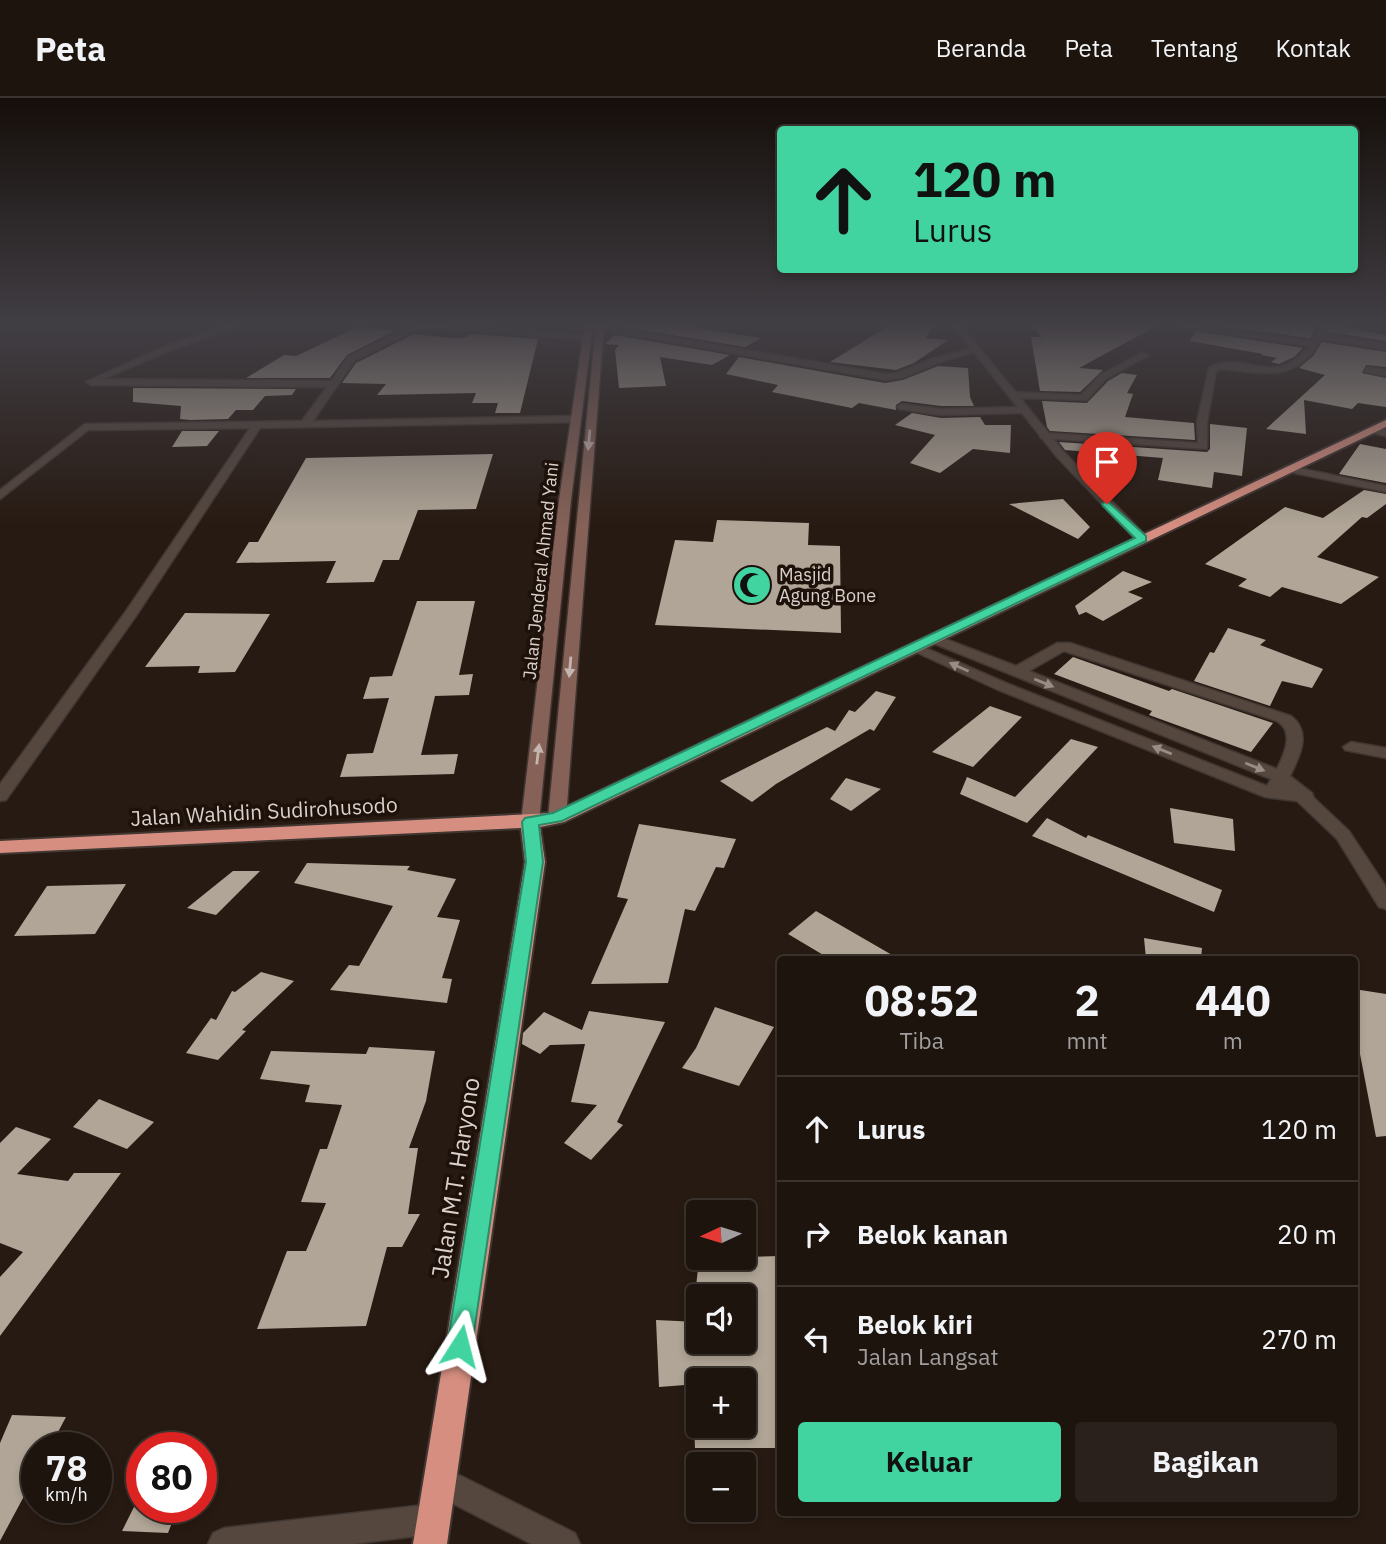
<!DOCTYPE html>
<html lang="id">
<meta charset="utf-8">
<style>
body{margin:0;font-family:"IBM Plex Sans",sans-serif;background:#2a211c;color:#f1f3f6;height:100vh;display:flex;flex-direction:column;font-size:26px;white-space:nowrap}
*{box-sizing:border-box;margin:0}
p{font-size:23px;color:#a09e9e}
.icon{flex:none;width:38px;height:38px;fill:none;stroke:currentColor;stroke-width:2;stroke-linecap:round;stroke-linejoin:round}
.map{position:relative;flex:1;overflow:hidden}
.details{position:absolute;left:777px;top:858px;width:581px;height:560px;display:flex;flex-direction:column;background:#1d140e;border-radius:7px;box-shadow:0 4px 10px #0003,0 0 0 2px #3b332e}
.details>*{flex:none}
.banner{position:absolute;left:777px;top:28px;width:581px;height:147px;border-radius:7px;box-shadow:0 4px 10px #0003,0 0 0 2px #3b332e;background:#42d4a0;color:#111;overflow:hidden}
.needle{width:46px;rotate:266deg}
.controls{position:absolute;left:686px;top:1102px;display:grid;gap:14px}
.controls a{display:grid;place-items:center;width:70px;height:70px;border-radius:7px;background:#1d140e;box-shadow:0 4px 10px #0003,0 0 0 2px #3b332e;font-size:35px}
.speed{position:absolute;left:21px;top:1334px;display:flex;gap:14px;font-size:35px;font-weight:700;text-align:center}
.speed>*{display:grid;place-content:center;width:91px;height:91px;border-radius:50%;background:#1d140e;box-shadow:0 4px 10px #0003,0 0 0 2px #3b332e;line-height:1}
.speed small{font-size:18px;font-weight:400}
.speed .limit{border:10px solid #d22;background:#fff;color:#111}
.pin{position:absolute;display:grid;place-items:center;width:60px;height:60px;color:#fff;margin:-72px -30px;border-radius:50% 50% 50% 0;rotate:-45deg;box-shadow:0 0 7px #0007}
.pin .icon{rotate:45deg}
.me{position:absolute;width:77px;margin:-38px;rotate:9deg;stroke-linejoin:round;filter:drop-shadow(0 0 5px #0008)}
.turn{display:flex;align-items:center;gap:24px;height:147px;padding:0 21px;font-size:32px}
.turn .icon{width:91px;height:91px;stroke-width:2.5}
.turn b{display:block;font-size:49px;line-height:60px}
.eta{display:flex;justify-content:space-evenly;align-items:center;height:119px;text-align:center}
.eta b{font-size:42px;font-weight:700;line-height:49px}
.button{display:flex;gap:14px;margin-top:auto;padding:14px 21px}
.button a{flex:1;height:80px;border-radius:7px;background:#42d4a0;color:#111;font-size:28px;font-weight:700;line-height:80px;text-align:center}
.button a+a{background:#2a211c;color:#f1f3f6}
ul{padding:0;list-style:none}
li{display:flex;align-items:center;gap:21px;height:105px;padding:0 21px;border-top:2px solid #3b332e}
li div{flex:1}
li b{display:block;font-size:26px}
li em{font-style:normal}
header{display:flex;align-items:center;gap:42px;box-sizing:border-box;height:98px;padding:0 35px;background:#1d140e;border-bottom:2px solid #3b332e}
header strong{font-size:33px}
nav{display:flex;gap:38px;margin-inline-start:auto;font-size:24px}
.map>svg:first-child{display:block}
.building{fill:#b0a596}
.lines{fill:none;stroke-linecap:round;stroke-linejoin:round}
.minor-casing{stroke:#403632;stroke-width:3}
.tertiary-casing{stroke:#403632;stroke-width:3}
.secondary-casing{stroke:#403632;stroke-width:3}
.trunk-casing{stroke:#403632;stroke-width:4}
.minor{fill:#55473e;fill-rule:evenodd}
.tertiary{fill:#55473e;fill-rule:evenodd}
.secondary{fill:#856157;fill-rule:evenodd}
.trunk{fill:#d58e80;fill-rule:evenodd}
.oneway{fill:#c5b5af}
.oneway2{fill:#988c85}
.route{fill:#42d4a0;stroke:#2b8a68;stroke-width:2}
.labels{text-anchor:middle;stroke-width:7;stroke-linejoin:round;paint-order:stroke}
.far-street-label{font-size:18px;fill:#dad1cc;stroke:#1d110a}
.far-poi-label{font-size:18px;fill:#dad1cc;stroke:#1d110a;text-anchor:start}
.street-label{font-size:21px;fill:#dad1cc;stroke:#1d110a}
.near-street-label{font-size:24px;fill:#dad1cc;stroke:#1d110a}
</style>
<header>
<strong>Peta</strong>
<nav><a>Beranda</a><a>Peta</a><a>Tentang</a><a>Kontak</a></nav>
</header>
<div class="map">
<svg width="1386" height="1446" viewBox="0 0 1386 1446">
<rect width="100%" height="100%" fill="#271a12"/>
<path class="building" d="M 628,226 L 670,226 L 761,240 L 745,249 L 624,229 Z
M 904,226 L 936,226 L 925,240 L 948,242 L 914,265 L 896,272 L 830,264 L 890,227 Z
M 1030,226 L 1160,226 L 1079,270 L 1103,272 L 1080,294 L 1040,293 L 1031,239 L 1042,239 Z
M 1202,226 L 1306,226 L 1315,231 L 1310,240 Z
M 1330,226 L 1386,237 L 1386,243 L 1328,234 Z
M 358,229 L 394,233 L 347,257 L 330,280 L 246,280 L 284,257 L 296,258 Z
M 1195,233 L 1303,250 L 1294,259 L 1279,266 L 1271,264 L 1277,260 L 1261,257 L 1263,256 L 1190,243 Z
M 414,236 L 451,240 L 464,240 L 472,236 L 538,241 L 520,315 L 495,315 L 498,305 L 472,305 L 476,295 L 377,297 L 386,286 L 342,285 L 356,265 Z
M 615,237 L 730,257 L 712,267 L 660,259 L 666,288 L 619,290 L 615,252 L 619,247 L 605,246 Z
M 1322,244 L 1386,254 L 1386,269 L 1366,267 L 1362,275 L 1386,280 L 1386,309 L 1358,305 L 1352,311 L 1304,302 L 1306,336 L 1266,331 L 1325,277 L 1299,270 L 1313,258 Z
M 739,259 L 885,285 L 903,282 L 938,268 L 968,270 L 970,299 L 974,308 L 941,308 L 902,303 L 896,307 L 896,312 L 859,305 L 852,310 L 772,294 L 778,287 L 726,276 Z
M 1122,275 L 1137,277 L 1127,295 L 1133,296 L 1125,319 L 1194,325 L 1195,342 L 1050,333 L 1047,329 L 1042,303 L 1087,305 L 1108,283 Z
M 133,290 L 296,291 L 292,297 L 265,298 L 253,312 L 236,312 L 228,321 L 190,322 L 180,321 L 181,308 L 133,304 Z
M 912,315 L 941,320 L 980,319 L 985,327 L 1011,327 L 1010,355 L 973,351 L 940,375 L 910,365 L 935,337 L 895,327 Z
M 1210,326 L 1247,330 L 1242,378 L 1214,374 L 1212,390 L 1158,382 L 1163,360 L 1065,352 L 1059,344 L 1207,354 L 1210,351 Z
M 182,333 L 219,333 L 207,348 L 172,349 Z
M 1360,346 L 1386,351 L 1386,385 L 1339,376 Z
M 493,356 L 476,411 L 418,412 L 399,462 L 383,462 L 374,484 L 326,485 L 336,463 L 236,465 L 249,444 L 258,444 L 306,360 Z
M 1364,392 L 1386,396 L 1386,406 L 1367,420 L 1362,419 L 1317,459 L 1379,479 L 1341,506 L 1282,489 L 1270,499 L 1238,488 L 1247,481 L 1205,466 L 1285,409 L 1323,420 Z
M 1063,401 L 1090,429 L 1078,441 L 1009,406 Z
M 717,422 L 809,425 L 808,447 L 840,448 L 841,535 L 655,527 L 675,442 L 713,444 Z
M 1123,473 L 1152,484 L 1128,494 L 1143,500 L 1103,523 L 1086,514 L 1079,517 L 1075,508 Z
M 417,503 L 475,503 L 459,577 L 473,576 L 469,597 L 435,598 L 421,657 L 458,656 L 454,676 L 340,679 L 347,656 L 373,655 L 389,600 L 363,601 L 370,579 L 392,578 Z
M 185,515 L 270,516 L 235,574 L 198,575 L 200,568 L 145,569 Z
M 1228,530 L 1266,542 L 1260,547 L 1323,571 L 1312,590 L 1282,583 L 1270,608 L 1194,583 L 1210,554 L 1214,555 Z
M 1073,559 L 1169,593 L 1172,591 L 1273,625 L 1251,654 L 1149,617 L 1152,613 L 1054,576 Z
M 876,593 L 896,599 L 874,633 L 870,631 L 776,686 L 752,704 L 720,683 L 827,629 L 835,633 L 849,612 L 855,614 Z
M 990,608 L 1022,619 L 973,669 L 932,654 Z
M 1071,641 L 1098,649 L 1027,725 L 960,696 L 967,679 L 1015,699 Z
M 846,680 L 881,691 L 851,713 L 830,701 Z
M 1170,710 L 1233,721 L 1235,753 L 1174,745 Z
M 1047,720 L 1086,740 L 1088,737 L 1222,792 L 1214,814 L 1032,738 Z
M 639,726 L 736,741 L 724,770 L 716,769 L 695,813 L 685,811 L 668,885 L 591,886 L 628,801 L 617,799 Z
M 307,765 L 410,768 L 407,772 L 456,781 L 437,819 L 460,822 L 442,880 L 452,881 L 447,905 L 330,892 L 349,867 L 359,868 L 393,808 L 294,785 Z
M 233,773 L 260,773 L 216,817 L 187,810 Z
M 126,786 L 95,836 L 14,838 L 47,788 Z
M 816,813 L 899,861 L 830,861 L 788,836 Z
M 1144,840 L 1202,850 L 1201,861 L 1146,861 Z
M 261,874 L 294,883 L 242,932 L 246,933 L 218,962 L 186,955 L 211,920 L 216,922 L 232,893 L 235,894 Z
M 1354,891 L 1386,896 L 1386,1038 L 1376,1039 L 1354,925 Z
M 715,909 L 774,929 L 739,988 L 682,970 L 696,950 Z
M 589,913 L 665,924 L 617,1024 L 623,1027 L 591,1062 L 564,1045 L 597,1007 L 571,1004 L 585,946 L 550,947 L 540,956 L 522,946 L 523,935 L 544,914 L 582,932 Z
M 369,949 L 435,953 L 426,1003 L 409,1050 L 418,1050 L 408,1116 L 420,1116 L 402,1149 L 387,1149 L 366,1228 L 257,1231 L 287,1153 L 306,1153 L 326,1105 L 301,1104 L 320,1051 L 327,1051 L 342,1007 L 305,1004 L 310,987 L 260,981 L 271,953 L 366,956 Z
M 99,1001 L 154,1024 L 127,1051 L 73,1029 Z
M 16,1029 L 51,1041 L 17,1076 L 68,1083 L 74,1075 L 121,1075 L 0,1238 L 0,1179 L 23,1154 L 0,1145 L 0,1045 Z
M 780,1158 L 780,1350 L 695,1350 L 694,1328 L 744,1328 L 744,1283 L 698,1283 L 698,1286 L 659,1289 L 656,1222 L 698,1224 L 698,1244 L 744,1244 L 744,1199 L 695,1199 L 699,1160 Z
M 12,1317 L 66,1319 L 50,1349 L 37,1349 L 37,1374 L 0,1443 L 0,1345 Z
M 134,1409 L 178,1409 L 168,1435 L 122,1433 Z"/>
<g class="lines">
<defs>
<path id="minor" d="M 234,226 L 245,226 L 169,253 L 103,281 L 331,283 L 348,259 L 415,226 L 587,237 L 590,242 L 421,229 L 354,263 L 313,323 L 575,318 L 580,321 L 575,324 L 260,330 L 136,518 L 6,702 L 0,703 L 0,686 L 124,516 L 250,330 L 88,332 L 0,401 L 0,392 L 85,326 L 302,323 L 327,289 L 91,287 L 86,284 L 163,249 Z
M 1168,226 L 1186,226 L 1311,243 L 1319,230 L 1309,226 L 1328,228 L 1324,236 L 1386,246 L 1386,252 L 1321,241 C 1296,287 1264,274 1221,271 L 1216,273 L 1207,324 L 1207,351 L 1041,340 L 1040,338 L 1045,335 L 1198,345 L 1197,324 L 1209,270 C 1244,250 1273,293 1309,248 Z
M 600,227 L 885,276 L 897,275 L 934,260 L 975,250 L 979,253 L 940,264 L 902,280 L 885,282 L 597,231 Z
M 1142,255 L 1149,257 L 1106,281 L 1087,302 L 1013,300 L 1008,297 L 1013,294 L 1081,297 L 1100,277 Z
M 1367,269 L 1386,272 L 1386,278 L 1364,274 Z
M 902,306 L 941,311 L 1023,309 L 1028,312 L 1023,315 L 941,317 L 899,311 L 897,309 Z
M 1373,329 L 1386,332 L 1386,338 L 1369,334 L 1368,332 Z
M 1289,368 L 1386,388 L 1386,394 L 1285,373 L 1285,369 Z
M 935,537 L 1016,568 L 1057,545 L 1070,545 L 1291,618 C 1312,634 1300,658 1290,678 L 1312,695 L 1314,700 L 1349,733 L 1386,789 L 1386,811 L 1379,809 L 1337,741 L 1297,703 L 1265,699 L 996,591 L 909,551 L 911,548 L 921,548 L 1006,585 L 1267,688 L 1271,681 L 930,544 L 930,538 ZM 1064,553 L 1277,623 C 1295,634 1284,656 1277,671 L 1029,573 Z
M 1351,644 L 1386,650 L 1386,660 L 1345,652 L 1343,649 Z
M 439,1367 L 575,1435 L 580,1446 L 532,1446 L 428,1393 L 424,1382 L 428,1371 Z
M 433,1406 L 444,1410 L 448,1421 L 444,1432 L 433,1436 L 353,1446 L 208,1446 L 213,1435 L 224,1430 Z"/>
<path id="tertiary" d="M 952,226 L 960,226 L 1064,354 L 1146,438 L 1146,444 L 1138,444 L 1056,358 Z"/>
<path id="secondary" d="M 585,226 L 593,226 L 571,402 L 539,724 L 530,730 L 521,724 L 559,402 Z
M 596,226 L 604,226 L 566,720 L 557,725 L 548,720 Z"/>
<path id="trunk" d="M 1386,322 L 1386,329 L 564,724 L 540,729 L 545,764 L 447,1446 L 413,1446 L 525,764 L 521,730 L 0,755 L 0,743 L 553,715 Z"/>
</defs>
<use href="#minor" class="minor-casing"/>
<use href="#tertiary" class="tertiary-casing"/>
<use href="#secondary" class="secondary-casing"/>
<use href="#trunk" class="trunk-casing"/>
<use href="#minor" class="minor"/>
<use href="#tertiary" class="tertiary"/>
<use href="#secondary" class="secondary"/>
<use href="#trunk" class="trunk"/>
</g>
<defs><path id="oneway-solid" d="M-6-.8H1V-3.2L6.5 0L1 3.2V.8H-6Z" transform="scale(1.75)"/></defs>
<g class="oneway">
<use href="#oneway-solid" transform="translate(589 342) rotate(95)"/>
<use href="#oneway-solid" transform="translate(570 569) rotate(95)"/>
<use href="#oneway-solid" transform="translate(538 656) rotate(-83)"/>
</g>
<g class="oneway2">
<use href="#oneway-solid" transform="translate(959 569) rotate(-156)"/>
<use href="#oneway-solid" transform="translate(1044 585) rotate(22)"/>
<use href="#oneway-solid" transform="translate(1162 652) rotate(-158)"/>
<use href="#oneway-solid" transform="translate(1255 669) rotate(22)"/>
</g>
<linearGradient id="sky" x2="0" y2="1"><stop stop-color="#150e0a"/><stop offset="0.53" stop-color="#413e44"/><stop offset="1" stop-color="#413e44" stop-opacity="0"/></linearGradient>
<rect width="1386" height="428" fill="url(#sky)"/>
<path class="route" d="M 1107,403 L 1146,438 L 1146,443 L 562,723 L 539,727 L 543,764 L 472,1248 L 469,1256 L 460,1260 L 451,1256 L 447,1248 L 526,764 L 522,724 L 525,720 L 553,715 L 1135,440 L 1103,408 L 1102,406 Z"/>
<defs>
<symbol id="mosque-disc" viewBox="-11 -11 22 22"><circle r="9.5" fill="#42d4a0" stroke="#1d110a"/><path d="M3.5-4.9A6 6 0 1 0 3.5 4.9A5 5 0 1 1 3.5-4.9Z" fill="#111"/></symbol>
</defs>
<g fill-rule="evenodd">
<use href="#mosque-disc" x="730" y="465" width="44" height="44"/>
</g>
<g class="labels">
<g class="far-street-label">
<text transform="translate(541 473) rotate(-84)" y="6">Jalan Jenderal Ahmad Yani</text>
</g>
<g class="far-poi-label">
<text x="779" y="483">Masjid<tspan x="779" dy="21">Agung Bone</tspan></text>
</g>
<g class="street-label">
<text transform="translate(264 714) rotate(-3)" y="7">Jalan Wahidin Sudirohusodo</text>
</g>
<g class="near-street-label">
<text transform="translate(456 1080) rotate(-81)" y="8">Jalan M.T. Haryono</text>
</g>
</g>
</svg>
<div class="controls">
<a><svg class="needle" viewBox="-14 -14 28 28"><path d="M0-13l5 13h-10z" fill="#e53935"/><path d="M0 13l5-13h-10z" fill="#a09e9e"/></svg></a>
<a><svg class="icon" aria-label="sound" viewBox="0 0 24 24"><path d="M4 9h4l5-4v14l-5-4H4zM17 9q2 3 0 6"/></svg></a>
<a>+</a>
<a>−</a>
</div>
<div class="speed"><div>78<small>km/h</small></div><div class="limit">80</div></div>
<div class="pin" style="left:1107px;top:406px;background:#d93025"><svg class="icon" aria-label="arrive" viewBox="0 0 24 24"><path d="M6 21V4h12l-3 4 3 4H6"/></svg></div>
<svg class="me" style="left:460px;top:1248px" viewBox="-20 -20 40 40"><path d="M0-17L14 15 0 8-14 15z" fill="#42d4a0" stroke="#fff" stroke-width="4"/></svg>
<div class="banner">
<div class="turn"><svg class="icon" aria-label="ahead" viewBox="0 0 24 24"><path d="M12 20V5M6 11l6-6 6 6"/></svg><div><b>120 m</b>Lurus</div></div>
</div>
<section class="details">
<div class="eta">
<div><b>08:52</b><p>Tiba</p></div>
<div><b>2</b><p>mnt</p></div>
<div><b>440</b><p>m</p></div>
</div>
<ul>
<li><svg class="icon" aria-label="ahead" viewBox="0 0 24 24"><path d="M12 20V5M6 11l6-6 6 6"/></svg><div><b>Lurus</b></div><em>120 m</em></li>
<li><svg class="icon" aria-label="right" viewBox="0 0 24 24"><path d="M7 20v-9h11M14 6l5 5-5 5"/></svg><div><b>Belok kanan</b></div><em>20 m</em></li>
<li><svg class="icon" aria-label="left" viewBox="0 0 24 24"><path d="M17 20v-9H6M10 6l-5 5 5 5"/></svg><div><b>Belok kiri</b><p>Jalan Langsat</p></div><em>270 m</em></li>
</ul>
<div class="button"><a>Keluar</a><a>Bagikan</a></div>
</section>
</div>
